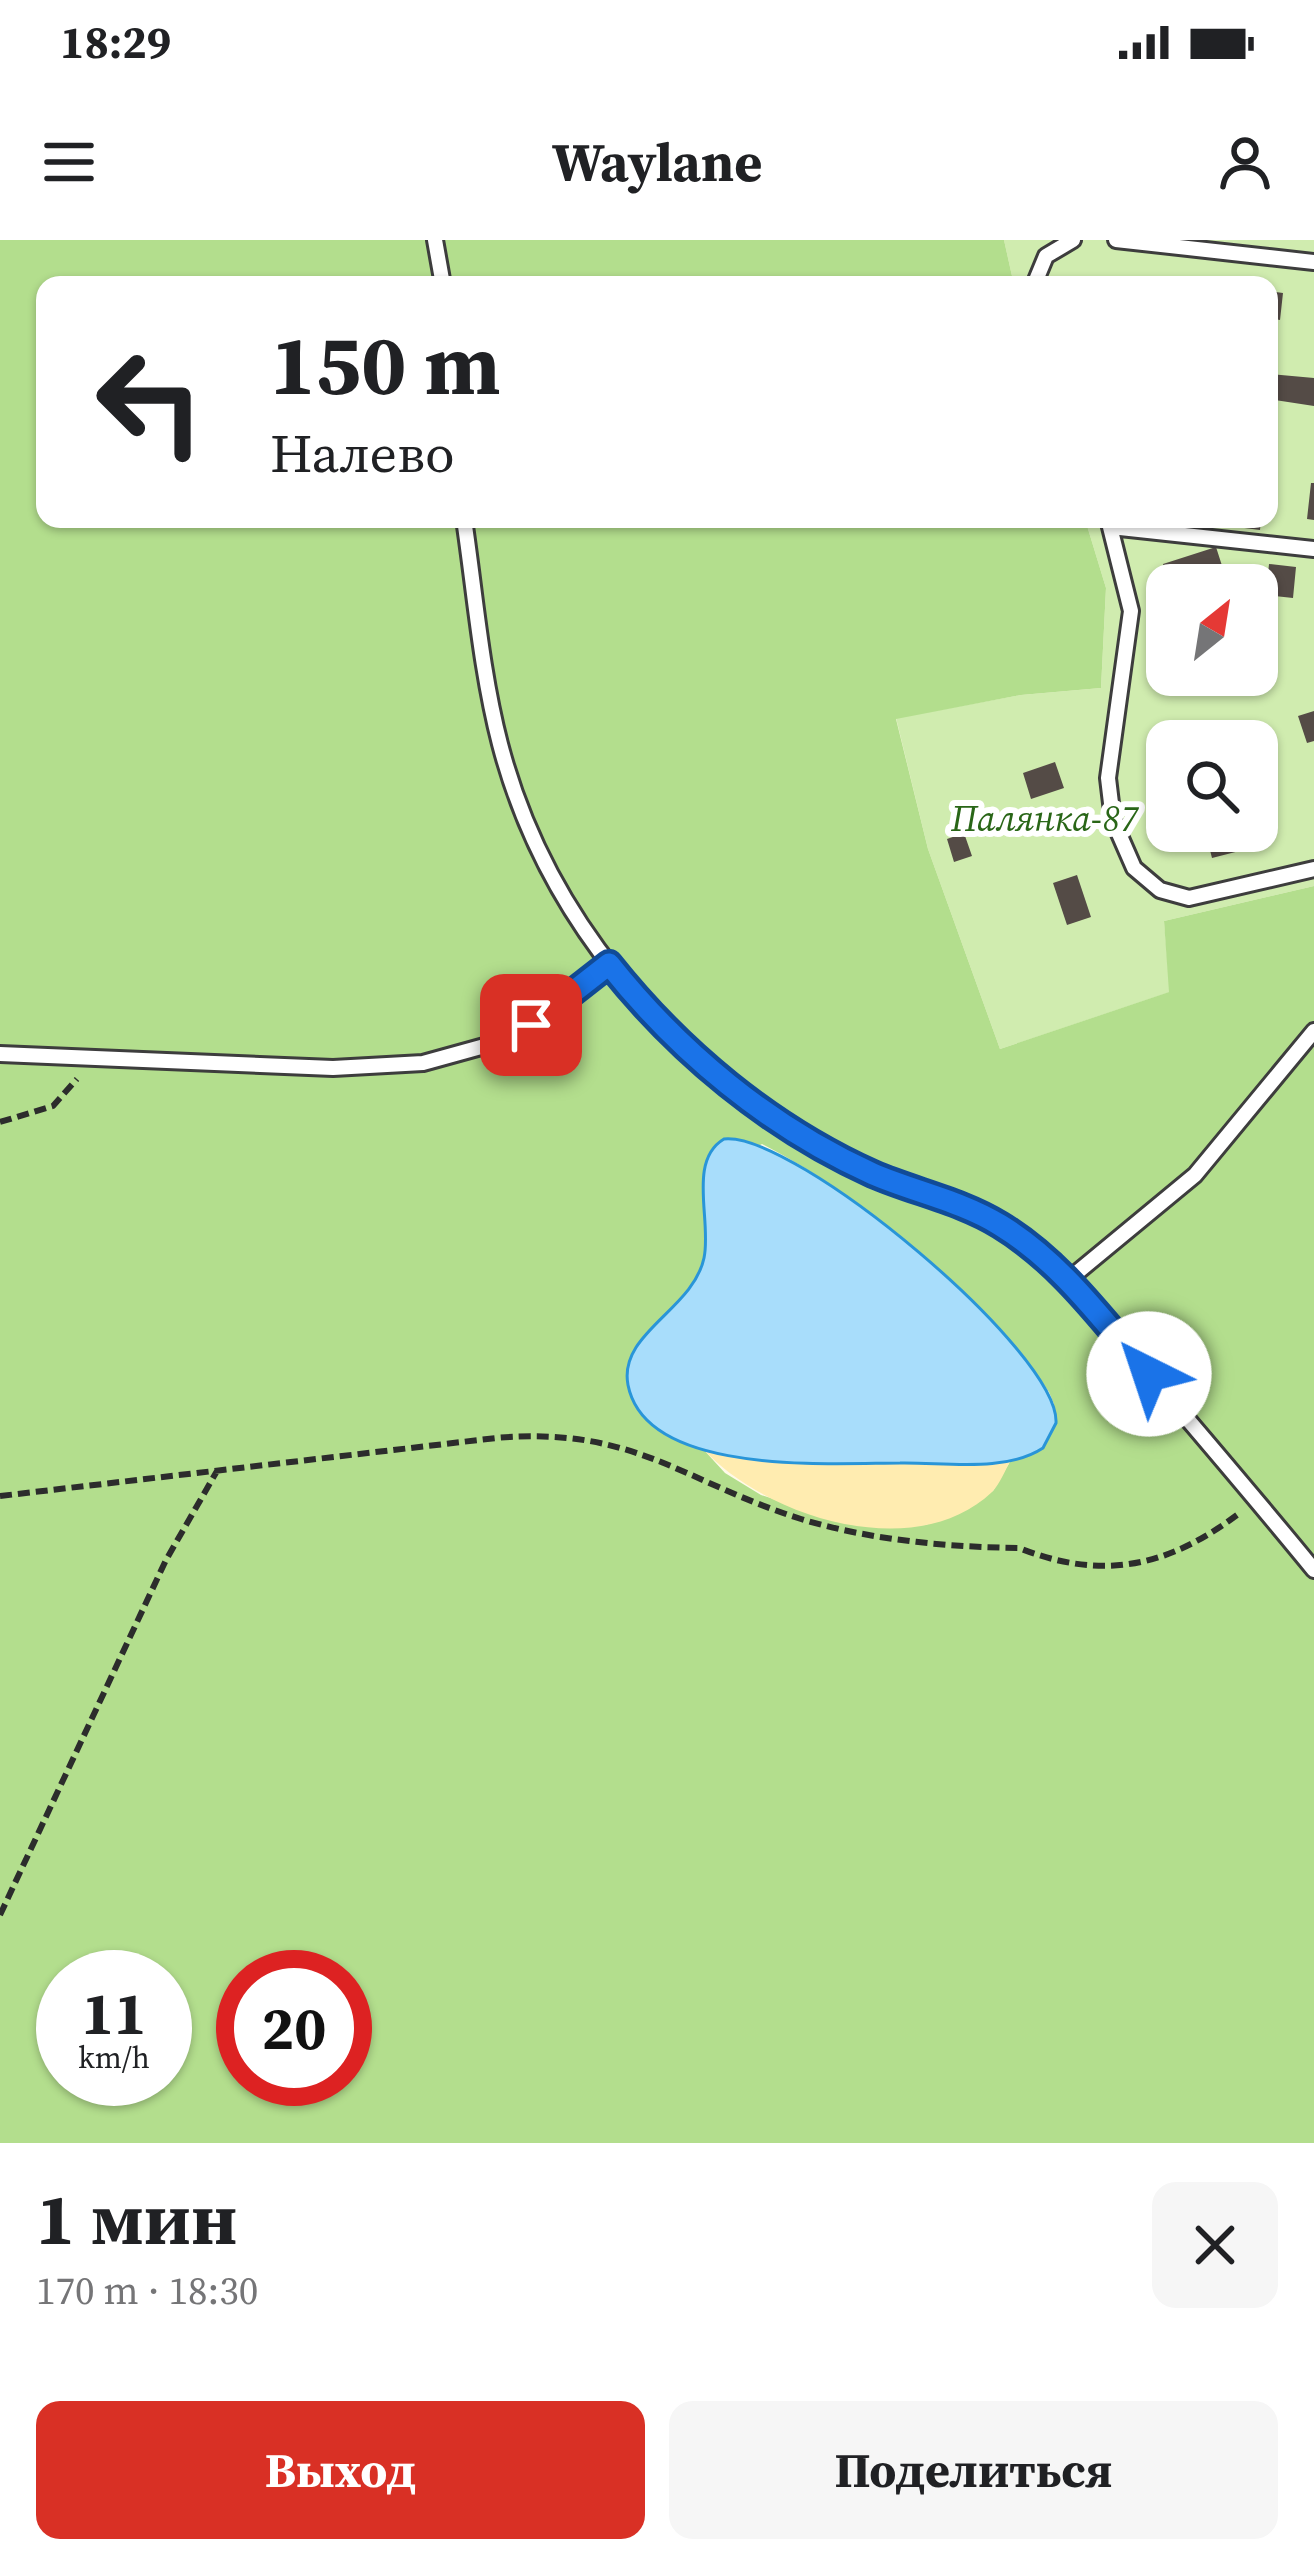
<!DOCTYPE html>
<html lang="ru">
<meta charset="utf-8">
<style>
body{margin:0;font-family:"Source Serif 4",serif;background:#f6f6f6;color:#202124;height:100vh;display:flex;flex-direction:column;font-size:45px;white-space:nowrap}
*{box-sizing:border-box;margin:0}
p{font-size:39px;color:#757577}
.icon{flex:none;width:66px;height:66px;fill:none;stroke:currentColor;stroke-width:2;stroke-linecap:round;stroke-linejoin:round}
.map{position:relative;height:1903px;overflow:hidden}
.sheet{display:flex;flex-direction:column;background:#fff;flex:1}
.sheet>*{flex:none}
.banner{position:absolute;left:36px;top:36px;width:1242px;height:252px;border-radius:24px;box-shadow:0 3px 9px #0004;background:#fff;color:#202124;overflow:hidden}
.needle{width:78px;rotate:30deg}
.fabs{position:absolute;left:1146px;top:324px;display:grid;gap:24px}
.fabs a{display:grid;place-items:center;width:132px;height:132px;border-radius:24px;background:#fff;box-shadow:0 3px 9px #0004;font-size:60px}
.speed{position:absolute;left:36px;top:1710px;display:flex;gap:24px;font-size:60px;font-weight:700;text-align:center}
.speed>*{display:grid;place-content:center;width:156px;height:156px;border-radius:50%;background:#fff;box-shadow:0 3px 9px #0004;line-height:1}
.speed small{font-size:30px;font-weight:400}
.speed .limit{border:18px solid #d22;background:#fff;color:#111}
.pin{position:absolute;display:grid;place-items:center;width:102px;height:102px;color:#fff;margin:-51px;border-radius:24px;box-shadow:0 6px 18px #0006}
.me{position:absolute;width:132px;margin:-66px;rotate:319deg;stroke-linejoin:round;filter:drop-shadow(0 0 9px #0008)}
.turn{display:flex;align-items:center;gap:42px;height:252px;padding:0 36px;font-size:54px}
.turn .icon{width:156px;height:156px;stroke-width:2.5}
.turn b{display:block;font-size:84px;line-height:102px}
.round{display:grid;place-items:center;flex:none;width:126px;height:126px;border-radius:24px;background:#f6f6f6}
.summary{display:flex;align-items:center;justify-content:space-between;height:204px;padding:0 36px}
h1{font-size:72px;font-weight:700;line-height:90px}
.action{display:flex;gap:24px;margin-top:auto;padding:24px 36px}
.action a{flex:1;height:138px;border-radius:24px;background:#d93025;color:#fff;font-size:48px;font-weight:700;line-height:138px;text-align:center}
.action a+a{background:#f6f6f6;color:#202124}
.status{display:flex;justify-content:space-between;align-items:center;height:84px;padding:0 60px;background:#fff;direction:ltr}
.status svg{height:33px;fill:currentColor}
header{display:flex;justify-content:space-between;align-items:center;height:156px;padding:0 36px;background:#fff;font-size:54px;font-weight:700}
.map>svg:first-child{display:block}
.green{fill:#d0ecaf;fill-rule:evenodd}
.forest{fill:#b3de8d;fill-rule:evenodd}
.sand{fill:#ffecb0}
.water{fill:#a8ddfb;stroke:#2995d8;stroke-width:3}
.building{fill:#544b46}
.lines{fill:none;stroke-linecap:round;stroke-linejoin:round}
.lane-casing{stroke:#3d3d3d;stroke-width:20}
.path{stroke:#2c2c2c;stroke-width:6;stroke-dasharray:12 6;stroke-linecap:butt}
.lane{stroke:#fff;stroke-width:14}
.route-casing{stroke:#114b97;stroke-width:30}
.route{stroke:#1a73e8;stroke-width:21}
.labels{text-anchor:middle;stroke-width:12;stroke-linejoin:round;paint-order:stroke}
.park-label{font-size:36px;font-style:italic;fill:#296617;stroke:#fff}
</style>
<div class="status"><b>18:29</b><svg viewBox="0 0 49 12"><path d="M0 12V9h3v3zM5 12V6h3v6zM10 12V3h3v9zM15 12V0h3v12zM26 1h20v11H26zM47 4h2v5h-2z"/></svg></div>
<header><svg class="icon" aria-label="menu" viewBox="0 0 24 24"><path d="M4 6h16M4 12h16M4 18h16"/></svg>Waylane<svg class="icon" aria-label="person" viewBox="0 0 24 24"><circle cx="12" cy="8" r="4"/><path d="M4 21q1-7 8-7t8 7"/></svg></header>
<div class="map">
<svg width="1314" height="1903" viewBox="0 0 1314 1903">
<rect width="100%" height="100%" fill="#fffae8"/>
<path class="green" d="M 1004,0 L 1314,0 L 1314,646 L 1164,681 L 1170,752 L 1000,809 L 928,609 L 896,478 L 1021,455 L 1101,448 L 1106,348 L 1085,279 L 1269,279 L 1269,45 L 1014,45 ZM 1167,345 L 1257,345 L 1257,435 L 1167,435 ZM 1167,501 L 1257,501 L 1257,591 L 1167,591 Z"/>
<path class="forest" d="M 0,0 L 1004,0 L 1014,45 L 45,45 L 45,279 L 1085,279 L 1106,348 L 1101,448 L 1021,455 L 896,479 L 928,609 L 1000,809 L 1169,752 L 1164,681 L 1314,646 L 1314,1903 L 0,1903 ZM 762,904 C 863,955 985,1059 1049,1152 L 1054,1164 L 1035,1213 L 1011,1220 L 993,1251 L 926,1285 L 885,1287 L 846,1282 L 761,1255 L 725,1233 L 703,1209 L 651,1180 L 636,1106 C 703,1035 712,1039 704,936 ZM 63,1737 L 165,1737 L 165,1839 L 63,1839 ZM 243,1737 L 345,1737 L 345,1839 L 243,1839 Z"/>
<path class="sand" d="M 703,1209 L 773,1222 L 1011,1220 C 1005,1230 1000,1244 992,1252 C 915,1325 766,1277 703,1209 Z"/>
<path class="water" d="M 724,899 C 794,891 1060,1112 1056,1183 L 1043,1208 C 1005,1233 944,1222 900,1223 C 833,1223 646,1237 628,1145 C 618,1093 693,1070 704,1018 C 712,981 687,921 724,899 Z"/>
<path class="building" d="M 1075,36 L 1113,36 L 1113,45 L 1075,45 Z
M 1269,51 L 1283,53 L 1280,80 L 1269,78 Z
M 1269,134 L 1314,138 L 1314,166 L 1269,159 Z
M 1311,243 L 1314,243 L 1314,280 L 1307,279 Z
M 1221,279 L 1261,279 L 1260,290 L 1221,285 Z
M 1216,307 L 1225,335 L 1194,345 L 1169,345 L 1163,324 Z
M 1269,324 L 1296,327 L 1293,358 L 1266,355 Z
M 1314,471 L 1314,501 L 1307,503 L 1298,476 Z
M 1055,522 L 1064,548 L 1031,559 L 1023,533 Z
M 1205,591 L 1247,591 L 1251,608 L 1212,618 Z
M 964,593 L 972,616 L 954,622 L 947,599 Z
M 1077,635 L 1091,677 L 1067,685 L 1053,643 Z"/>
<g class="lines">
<defs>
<path id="lane" d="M 435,0 L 443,45
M 1116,0 L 1314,22
M 1034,45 L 1046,16 L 1073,0
M 464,279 C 475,353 481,431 500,504 C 544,673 663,815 813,901 C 887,944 972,961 1040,1013 C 1078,1043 1107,1085 1138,1121 C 1197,1190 1256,1259 1314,1330
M 1108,279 L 1131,371 L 1108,538 L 1113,580 L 1134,628 L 1160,650 L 1189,658 L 1314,629
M 1111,287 L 1314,309
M 0,814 L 333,828 L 423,823 L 499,802 L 531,785 L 609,724
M 1068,1040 L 1195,935 L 1314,791"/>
</defs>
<use href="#lane" class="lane-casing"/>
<path class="path" d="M 0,882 L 53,866 L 77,839
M 0,1256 L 496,1198 C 634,1186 681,1241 801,1279 C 870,1300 947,1307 1019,1308 C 1105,1342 1170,1326 1241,1272
M 0,1675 L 166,1320 L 217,1231"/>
<use href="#lane" class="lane"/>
</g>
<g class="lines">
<defs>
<path id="route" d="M 531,785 L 609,724 C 679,812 769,887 873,934 C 915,952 961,961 1000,985 C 1061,1022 1103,1081 1149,1134"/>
</defs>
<use href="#route" class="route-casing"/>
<use href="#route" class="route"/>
</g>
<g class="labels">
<g class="park-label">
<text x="1045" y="591">Палянка-87</text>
</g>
</g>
</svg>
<div class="fabs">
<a><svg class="needle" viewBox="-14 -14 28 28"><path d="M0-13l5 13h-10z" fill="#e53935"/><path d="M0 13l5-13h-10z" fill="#757577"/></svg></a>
<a><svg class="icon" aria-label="search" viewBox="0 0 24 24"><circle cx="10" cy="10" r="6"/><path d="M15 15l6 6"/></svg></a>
</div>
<div class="speed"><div>11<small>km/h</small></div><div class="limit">20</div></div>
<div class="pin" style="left:531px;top:785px;background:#d93025"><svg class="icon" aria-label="arrive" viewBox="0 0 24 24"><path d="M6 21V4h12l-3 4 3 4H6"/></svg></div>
<svg class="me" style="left:1149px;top:1134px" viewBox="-20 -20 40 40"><circle r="19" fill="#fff"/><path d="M0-13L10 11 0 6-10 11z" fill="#1a73e8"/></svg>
<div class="banner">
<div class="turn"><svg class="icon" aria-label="left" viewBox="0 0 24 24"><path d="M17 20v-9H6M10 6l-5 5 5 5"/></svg><div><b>150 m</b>Налево</div></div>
</div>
</div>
<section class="sheet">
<div class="summary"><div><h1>1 мин</h1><p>170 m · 18:30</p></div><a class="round"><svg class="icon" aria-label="close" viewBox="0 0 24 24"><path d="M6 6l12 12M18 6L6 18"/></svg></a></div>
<div class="action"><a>Выход</a><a>Поделиться</a></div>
</section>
